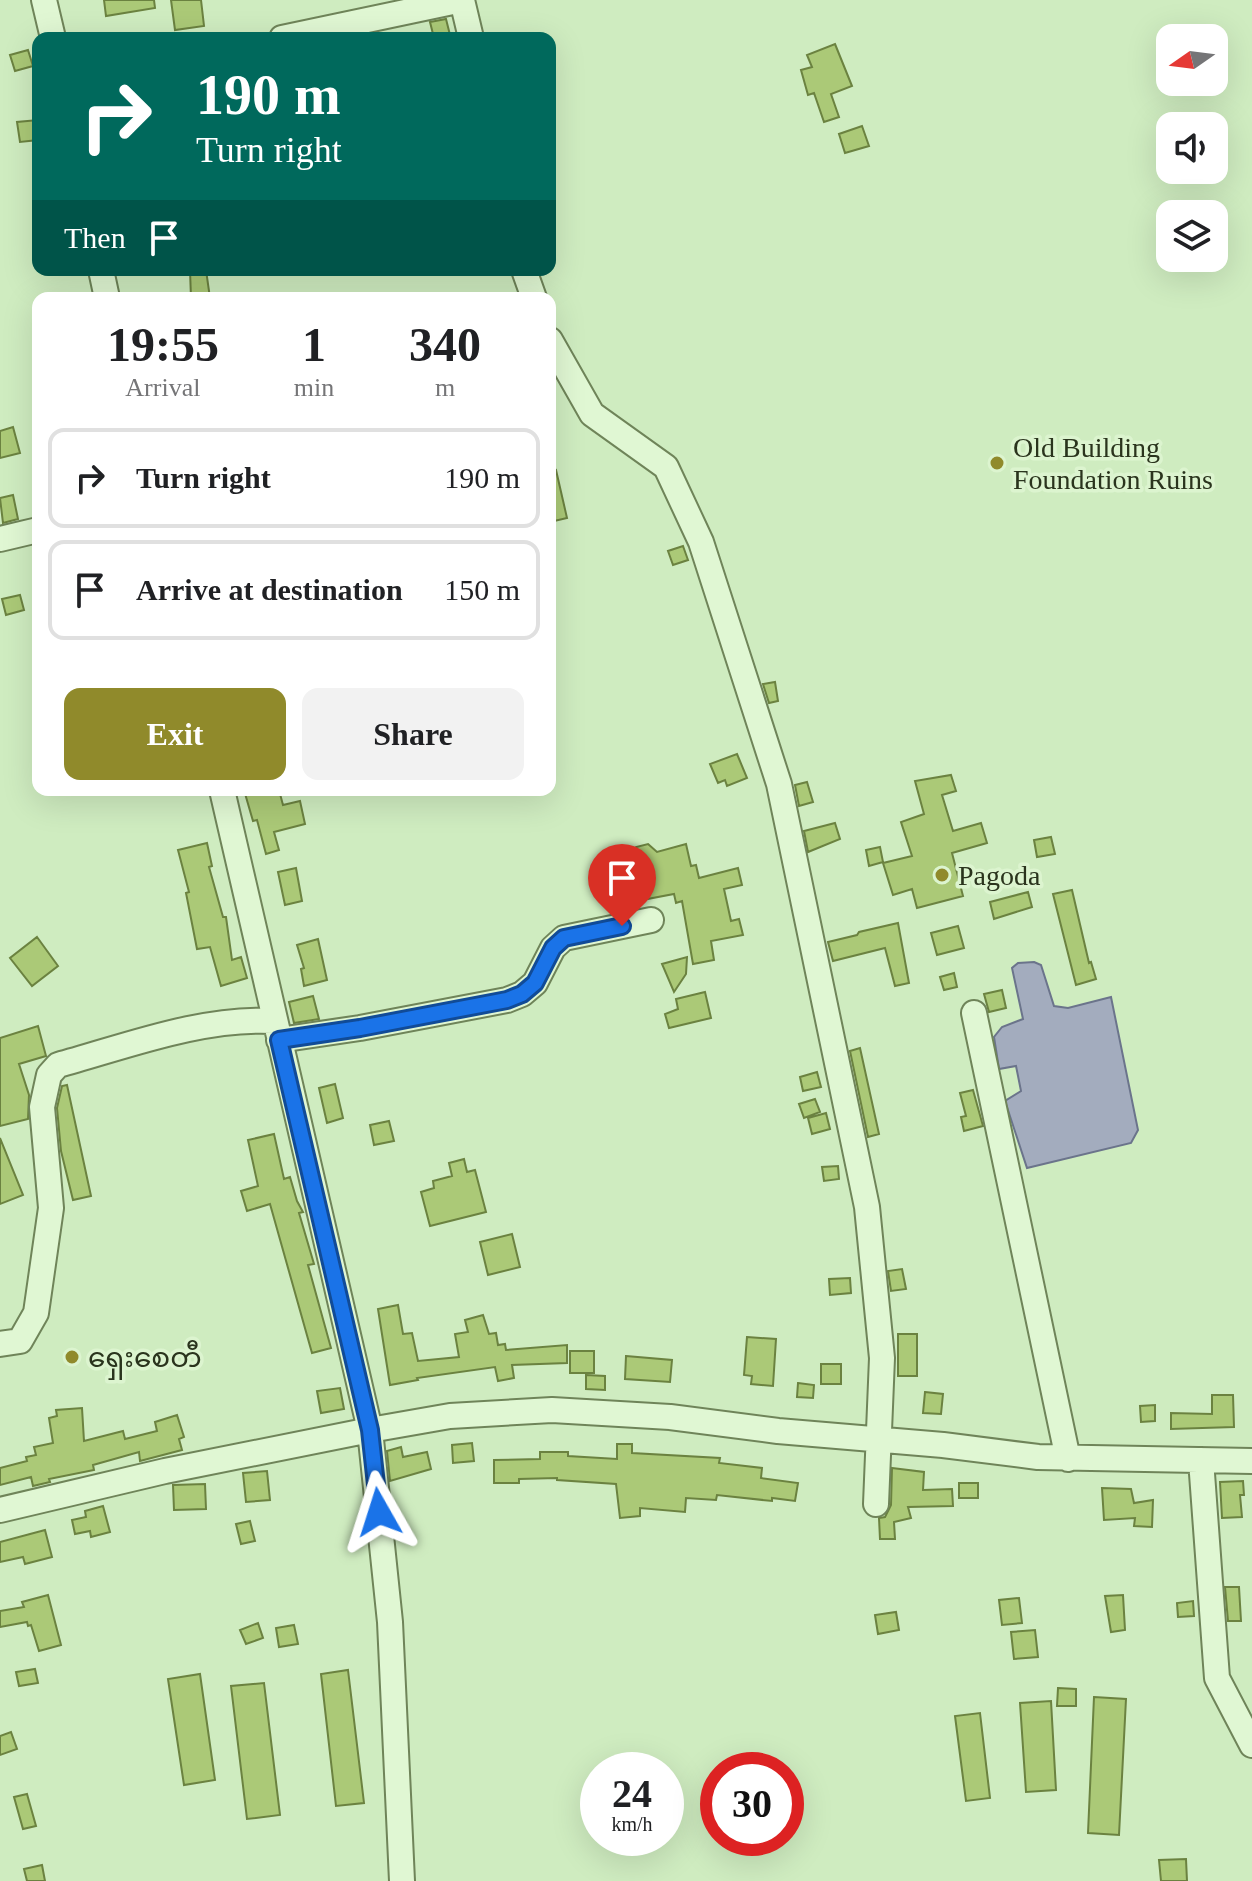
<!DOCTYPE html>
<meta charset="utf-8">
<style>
body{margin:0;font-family:"Times New Roman","Noto Sans Myanmar",serif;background:#f2f2f2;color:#202124;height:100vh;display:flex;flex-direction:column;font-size:30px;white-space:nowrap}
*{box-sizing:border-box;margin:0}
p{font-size:26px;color:#757577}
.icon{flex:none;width:44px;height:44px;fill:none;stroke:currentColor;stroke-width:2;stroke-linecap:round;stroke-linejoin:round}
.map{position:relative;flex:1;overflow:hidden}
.sheet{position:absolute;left:32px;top:292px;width:524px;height:504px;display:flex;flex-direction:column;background:#fff;border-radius:16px;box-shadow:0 8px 32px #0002}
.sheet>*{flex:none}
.banner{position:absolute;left:32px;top:32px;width:524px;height:244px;border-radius:16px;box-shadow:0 8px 32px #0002;background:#00695c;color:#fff;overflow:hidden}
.needle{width:52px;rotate:256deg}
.tools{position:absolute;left:1156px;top:24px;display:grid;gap:16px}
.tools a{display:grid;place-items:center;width:72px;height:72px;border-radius:16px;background:#fff;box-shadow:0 8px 32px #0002;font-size:40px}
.speed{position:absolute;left:580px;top:1752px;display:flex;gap:16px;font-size:40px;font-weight:700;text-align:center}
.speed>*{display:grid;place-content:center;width:104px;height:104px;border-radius:50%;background:#fff;box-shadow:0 8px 32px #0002;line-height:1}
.speed small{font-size:20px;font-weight:400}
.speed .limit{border:12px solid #d22;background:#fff;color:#111}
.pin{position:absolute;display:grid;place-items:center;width:68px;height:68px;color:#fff;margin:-82px -34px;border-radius:50% 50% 50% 0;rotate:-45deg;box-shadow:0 0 8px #0007}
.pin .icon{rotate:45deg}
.me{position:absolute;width:88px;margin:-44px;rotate:354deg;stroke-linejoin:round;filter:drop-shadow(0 0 6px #0008)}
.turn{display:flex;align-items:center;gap:28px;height:168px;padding:0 32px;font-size:36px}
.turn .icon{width:104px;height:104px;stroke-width:2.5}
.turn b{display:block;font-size:56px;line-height:68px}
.then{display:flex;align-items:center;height:76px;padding:0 32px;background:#0003;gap:16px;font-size:30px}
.eta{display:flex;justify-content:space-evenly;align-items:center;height:136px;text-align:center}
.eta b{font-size:48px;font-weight:700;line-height:56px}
.cta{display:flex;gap:16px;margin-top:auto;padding:16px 32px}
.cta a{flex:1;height:92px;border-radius:16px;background:#908a2b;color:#fff;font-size:32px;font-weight:700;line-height:92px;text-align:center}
.cta a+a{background:#f2f2f2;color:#202124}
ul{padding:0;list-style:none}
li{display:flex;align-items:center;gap:24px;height:100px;margin:0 16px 12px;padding:0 16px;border:4px solid #e0e0e0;border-radius:16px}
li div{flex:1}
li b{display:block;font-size:30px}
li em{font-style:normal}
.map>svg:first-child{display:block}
.water{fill:#a3acbe;stroke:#6b748b;stroke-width:2}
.building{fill:#abc977;stroke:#6b8240;stroke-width:2}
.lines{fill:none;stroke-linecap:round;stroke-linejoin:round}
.minor-casing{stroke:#6f8459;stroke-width:28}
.minor{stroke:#e0f7d3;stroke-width:24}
.route-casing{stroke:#114b97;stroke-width:20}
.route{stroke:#1a73e8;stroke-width:14}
.poi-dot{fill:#908a2b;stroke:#dcf4cf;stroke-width:3}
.labels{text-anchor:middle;stroke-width:7;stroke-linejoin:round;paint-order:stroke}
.poi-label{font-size:28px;fill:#2a341d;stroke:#dcf4cf;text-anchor:start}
</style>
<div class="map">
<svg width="1252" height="1881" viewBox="0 0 1252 1881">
<rect width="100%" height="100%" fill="#cfecc0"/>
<path class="water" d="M 1034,962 L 1041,965 L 1054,1006 L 1068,1008 L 1111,997 L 1138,1130 L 1131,1143 L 1027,1168 L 1005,1101 L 1021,1091 L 1016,1066 L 999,1069 L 994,1037 L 1002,1027 L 1023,1019 L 1012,968 L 1018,963 Z"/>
<path class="building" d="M 104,0 L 154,0 L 155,8 L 106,16 Z
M 171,0 L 201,0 L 204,26 L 175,30 Z
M 446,19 L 450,35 L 434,38 L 430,22 Z
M 835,44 L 852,86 L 831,94 L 839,117 L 824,122 L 814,93 L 808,95 L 801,70 L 812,67 L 807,55 Z
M 28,50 L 33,66 L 15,71 L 10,55 Z
M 38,120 L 38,140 L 20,142 L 17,122 Z
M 862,126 L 869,146 L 845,153 L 839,134 Z
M 190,270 L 206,270 L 210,298 L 191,298 Z
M 13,427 L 20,453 L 0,458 L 0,431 Z
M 556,470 L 567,518 L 550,522 L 550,471 Z
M 13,495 L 18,519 L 3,523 L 0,498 Z
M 683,546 L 688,560 L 673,565 L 668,551 Z
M 20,595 L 24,610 L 6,615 L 2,599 Z
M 775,682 L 778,701 L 769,703 L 763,684 Z
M 737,754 L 747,778 L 727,786 L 725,780 L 718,783 L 710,764 Z
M 951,775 L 956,791 L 942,795 L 953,831 L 981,823 L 987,843 L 952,853 L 963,896 L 917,908 L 912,889 L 893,895 L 883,863 L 912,856 L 901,822 L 924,814 L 915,781 Z
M 807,782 L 813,802 L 799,806 L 795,785 Z
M 244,790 L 279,790 L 283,805 L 300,801 L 305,824 L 274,832 L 279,850 L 266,854 L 257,820 L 253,821 Z
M 835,823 L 840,839 L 808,852 L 804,831 Z
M 1051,837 L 1055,854 L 1037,857 L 1034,840 Z
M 207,843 L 212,866 L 209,867 L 223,917 L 226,917 L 232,960 L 241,957 L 247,978 L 221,986 L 210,947 L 197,949 L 186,893 L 189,892 L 178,850 Z
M 648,844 L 657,852 L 686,844 L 691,866 L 696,865 L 699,878 L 738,868 L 742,885 L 724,889 L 731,921 L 739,919 L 743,935 L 711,941 L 714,960 L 693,964 L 682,901 L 676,903 L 674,894 L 642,900 L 631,855 L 636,847 Z
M 880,847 L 883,862 L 869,866 L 866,850 Z
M 296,868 L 302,901 L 285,905 L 278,872 Z
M 1072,890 L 1089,963 L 1091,962 L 1096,979 L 1076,985 L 1053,894 Z
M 1028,892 L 1032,907 L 994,919 L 990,902 Z
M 898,923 L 909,983 L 895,986 L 885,948 L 833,961 L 828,942 L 857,935 L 859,932 Z
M 958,926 L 964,948 L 937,955 L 931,933 Z
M 37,937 L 58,966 L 32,986 L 10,958 Z
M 318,939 L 327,980 L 304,986 L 301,969 L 304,968 L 297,945 Z
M 687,957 L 686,974 L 674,992 L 662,964 Z
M 954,973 L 957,987 L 944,990 L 940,977 Z
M 1002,990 L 1006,1008 L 989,1012 L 984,994 Z
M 705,992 L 711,1018 L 669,1028 L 665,1014 L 678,1009 L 676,999 Z
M 313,996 L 319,1019 L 294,1023 L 289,1002 Z
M 38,1026 L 46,1056 L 19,1064 L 29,1095 L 28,1119 L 0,1126 L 0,1038 Z
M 860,1048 L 879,1134 L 868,1137 L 850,1051 Z
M 817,1072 L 821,1087 L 803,1091 L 800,1077 Z
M 335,1084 L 343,1118 L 327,1123 L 319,1088 Z
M 67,1085 L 91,1196 L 73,1200 L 61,1151 L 57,1108 L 62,1086 Z
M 973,1090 L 983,1126 L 964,1131 L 961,1117 L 966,1116 L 960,1093 Z
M 815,1099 L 820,1112 L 804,1118 L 799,1104 Z
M 826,1113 L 830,1129 L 812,1134 L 808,1118 Z
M 389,1121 L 394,1141 L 374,1145 L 370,1125 Z
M 274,1134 L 284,1179 L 290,1177 L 297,1201 L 303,1212 L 299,1213 L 314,1264 L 308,1265 L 331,1348 L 312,1353 L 270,1204 L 247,1211 L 241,1191 L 258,1186 L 248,1140 Z
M 0,1138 L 23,1195 L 0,1204 Z
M 464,1159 L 467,1172 L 475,1170 L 486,1212 L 430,1226 L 421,1192 L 434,1188 L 433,1181 L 452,1176 L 449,1163 Z
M 838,1166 L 839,1179 L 824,1181 L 822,1167 Z
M 512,1234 L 520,1267 L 488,1275 L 480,1242 Z
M 902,1269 L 906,1289 L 891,1291 L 888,1271 Z
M 850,1278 L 851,1293 L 830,1295 L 829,1279 Z
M 398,1305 L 403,1334 L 412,1333 L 418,1361 L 459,1357 L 455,1334 L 468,1332 L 465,1320 L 483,1315 L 489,1334 L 496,1333 L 498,1345 L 505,1344 L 506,1350 L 567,1345 L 567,1363 L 512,1365 L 514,1378 L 498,1381 L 495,1367 L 417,1378 L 418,1380 L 390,1385 L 378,1309 Z
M 898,1334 L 917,1334 L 917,1376 L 898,1376 Z
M 747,1337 L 776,1339 L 773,1386 L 751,1384 L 752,1376 L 744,1375 Z
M 570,1351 L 594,1351 L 594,1373 L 570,1373 Z
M 626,1356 L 672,1360 L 670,1382 L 625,1379 Z
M 821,1364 L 841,1364 L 841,1384 L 821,1384 Z
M 586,1375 L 605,1376 L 605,1390 L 586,1389 Z
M 798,1383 L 814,1385 L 813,1398 L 797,1397 Z
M 340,1388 L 344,1409 L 321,1413 L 317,1391 Z
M 925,1392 L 943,1394 L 941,1414 L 923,1413 Z
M 1212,1395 L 1233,1395 L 1234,1427 L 1171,1429 L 1171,1413 L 1212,1414 Z
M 1155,1405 L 1155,1421 L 1141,1422 L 1140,1406 Z
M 82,1408 L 84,1441 L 123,1431 L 125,1439 L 157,1431 L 155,1422 L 177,1415 L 184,1437 L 179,1439 L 182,1450 L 140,1461 L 139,1452 L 93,1465 L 94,1470 L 49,1479 L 50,1482 L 33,1486 L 31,1477 L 0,1485 L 0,1468 L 27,1461 L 26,1457 L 36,1455 L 34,1447 L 53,1443 L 49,1418 L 57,1416 L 56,1410 Z
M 472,1443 L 474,1461 L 453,1463 L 452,1445 Z
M 617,1444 L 632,1444 L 632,1453 L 720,1458 L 719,1463 L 762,1468 L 761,1478 L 798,1483 L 795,1501 L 772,1498 L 772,1501 L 717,1495 L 716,1500 L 686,1498 L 685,1512 L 640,1508 L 640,1516 L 620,1518 L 616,1484 L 557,1480 L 557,1478 L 519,1479 L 519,1483 L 494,1483 L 494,1460 L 540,1459 L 540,1452 L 568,1452 L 568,1456 L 617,1459 Z
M 401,1447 L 403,1457 L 427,1452 L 431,1469 L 390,1481 L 387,1451 Z
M 892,1468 L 924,1472 L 923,1490 L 952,1489 L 953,1506 L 908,1507 L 911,1518 L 894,1522 L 895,1539 L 880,1539 L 879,1518 L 885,1517 L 891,1505 Z
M 267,1471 L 270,1500 L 246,1502 L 243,1473 Z
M 1243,1481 L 1244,1495 L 1240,1495 L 1242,1517 L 1222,1518 L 1220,1482 Z
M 959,1483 L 978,1483 L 978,1498 L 959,1498 Z
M 205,1484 L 206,1509 L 174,1510 L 173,1485 Z
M 1102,1488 L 1131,1489 L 1134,1503 L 1153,1500 L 1152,1527 L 1134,1526 L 1135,1518 L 1104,1520 Z
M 103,1506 L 110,1532 L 91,1537 L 90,1531 L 75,1534 L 72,1520 L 86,1517 L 85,1511 Z
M 250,1521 L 255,1541 L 241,1544 L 236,1524 Z
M 45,1530 L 52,1557 L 25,1564 L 23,1557 L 0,1562 L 0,1542 Z
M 1225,1587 L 1239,1587 L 1241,1621 L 1228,1621 Z
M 48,1595 L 61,1645 L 39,1651 L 31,1625 L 28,1626 L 27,1622 L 0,1627 L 0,1611 L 24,1607 L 22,1602 Z
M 1123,1595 L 1125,1630 L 1111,1632 L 1105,1596 Z
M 1019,1598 L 1022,1623 L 1002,1625 L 999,1600 Z
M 1193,1601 L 1194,1616 L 1178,1617 L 1177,1603 Z
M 896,1612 L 899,1630 L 878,1634 L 875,1615 Z
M 258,1623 L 263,1638 L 246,1644 L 240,1630 Z
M 294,1625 L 298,1644 L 279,1647 L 276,1628 Z
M 1035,1630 L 1038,1657 L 1014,1659 L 1011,1632 Z
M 35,1669 L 38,1683 L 19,1686 L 16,1672 Z
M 348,1670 L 364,1803 L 336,1806 L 321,1674 Z
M 200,1674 L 215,1780 L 184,1785 L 168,1679 Z
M 264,1683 L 280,1815 L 247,1819 L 231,1686 Z
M 1058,1688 L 1076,1689 L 1076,1706 L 1057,1706 Z
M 1094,1697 L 1126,1699 L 1119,1835 L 1088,1833 Z
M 1051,1701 L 1056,1790 L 1026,1792 L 1020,1703 Z
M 980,1713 L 990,1798 L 966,1801 L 955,1716 Z
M 11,1732 L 17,1749 L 0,1755 L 0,1736 Z
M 27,1794 L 36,1826 L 23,1829 L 14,1797 Z
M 1186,1859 L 1187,1881 L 1161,1881 L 1159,1860 Z
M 42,1865 L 45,1881 L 27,1881 L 24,1869 Z"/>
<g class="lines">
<defs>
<path id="minor" d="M 44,0 L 53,38
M 462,0 L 471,38
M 282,38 L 462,0
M 101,270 L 107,298
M 524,270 L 534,298
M 550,340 L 592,414 L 666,467 L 701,542 L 779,784 L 867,1207 L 882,1358 L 876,1504
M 0,539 L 38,530
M 222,790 L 370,1430 L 390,1622 L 402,1881
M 974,1013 L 1068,1459
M 279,1040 L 360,1028 L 507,1000 L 522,994 L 535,983 L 553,948 L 564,938 L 651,920
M 0,1344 L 20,1341 L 36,1313 L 51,1208 L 42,1107 L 49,1075 L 58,1065 C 127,1046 202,1017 274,1021
M 1201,1460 L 1217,1678 L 1252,1745
M 0,1510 L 165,1471 L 370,1430 L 450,1416 L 552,1410 L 670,1417 L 778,1431 L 943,1445 L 1038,1457 L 1252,1461"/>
</defs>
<use href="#minor" class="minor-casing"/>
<use href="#minor" class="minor"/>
</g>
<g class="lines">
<defs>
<path id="route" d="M 379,1512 L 370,1430 L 279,1040 L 360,1028 L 507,1000 L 522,994 L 535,983 L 553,948 L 564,938 L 622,926"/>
</defs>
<use href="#route" class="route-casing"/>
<use href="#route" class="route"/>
</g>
<g class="poi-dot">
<circle cx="997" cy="463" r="8"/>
<circle cx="942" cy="875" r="8"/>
<circle cx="72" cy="1357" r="8"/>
</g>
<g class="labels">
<g class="poi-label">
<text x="1013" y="457">Old Building<tspan x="1013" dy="32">Foundation Ruins</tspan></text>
<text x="958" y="885">Pagoda</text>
<text x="88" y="1367">ရှေးစေတီ</text>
</g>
</g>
</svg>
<div class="tools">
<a><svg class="needle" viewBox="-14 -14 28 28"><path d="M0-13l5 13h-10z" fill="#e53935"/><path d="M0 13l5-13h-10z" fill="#757577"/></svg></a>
<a><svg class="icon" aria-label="sound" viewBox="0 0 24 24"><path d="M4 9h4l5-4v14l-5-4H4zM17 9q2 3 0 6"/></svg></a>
<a><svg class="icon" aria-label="layers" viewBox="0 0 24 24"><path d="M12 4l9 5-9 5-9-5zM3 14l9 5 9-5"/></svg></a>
</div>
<div class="speed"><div>24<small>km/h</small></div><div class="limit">30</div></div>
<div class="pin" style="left:622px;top:926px;background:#d93025"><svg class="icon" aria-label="arrive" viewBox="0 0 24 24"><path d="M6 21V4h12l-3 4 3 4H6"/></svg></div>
<svg class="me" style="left:379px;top:1512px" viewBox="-20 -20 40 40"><path d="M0-17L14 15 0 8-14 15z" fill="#1a73e8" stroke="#fff" stroke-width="4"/></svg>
<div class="banner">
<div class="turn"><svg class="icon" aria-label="right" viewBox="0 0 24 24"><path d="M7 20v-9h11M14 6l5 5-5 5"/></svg><div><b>190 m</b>Turn right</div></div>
<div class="then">Then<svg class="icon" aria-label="arrive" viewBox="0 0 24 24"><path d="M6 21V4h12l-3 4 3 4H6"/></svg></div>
</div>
<section class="sheet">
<div class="eta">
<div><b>19:55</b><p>Arrival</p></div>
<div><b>1</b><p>min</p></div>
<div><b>340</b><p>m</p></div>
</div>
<ul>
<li><svg class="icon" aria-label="right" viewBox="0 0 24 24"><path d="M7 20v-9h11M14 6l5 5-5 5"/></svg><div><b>Turn right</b></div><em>190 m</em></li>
<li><svg class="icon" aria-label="arrive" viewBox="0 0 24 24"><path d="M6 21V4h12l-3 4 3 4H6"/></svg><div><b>Arrive at destination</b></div><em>150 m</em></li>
</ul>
<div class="cta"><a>Exit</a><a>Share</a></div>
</section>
</div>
